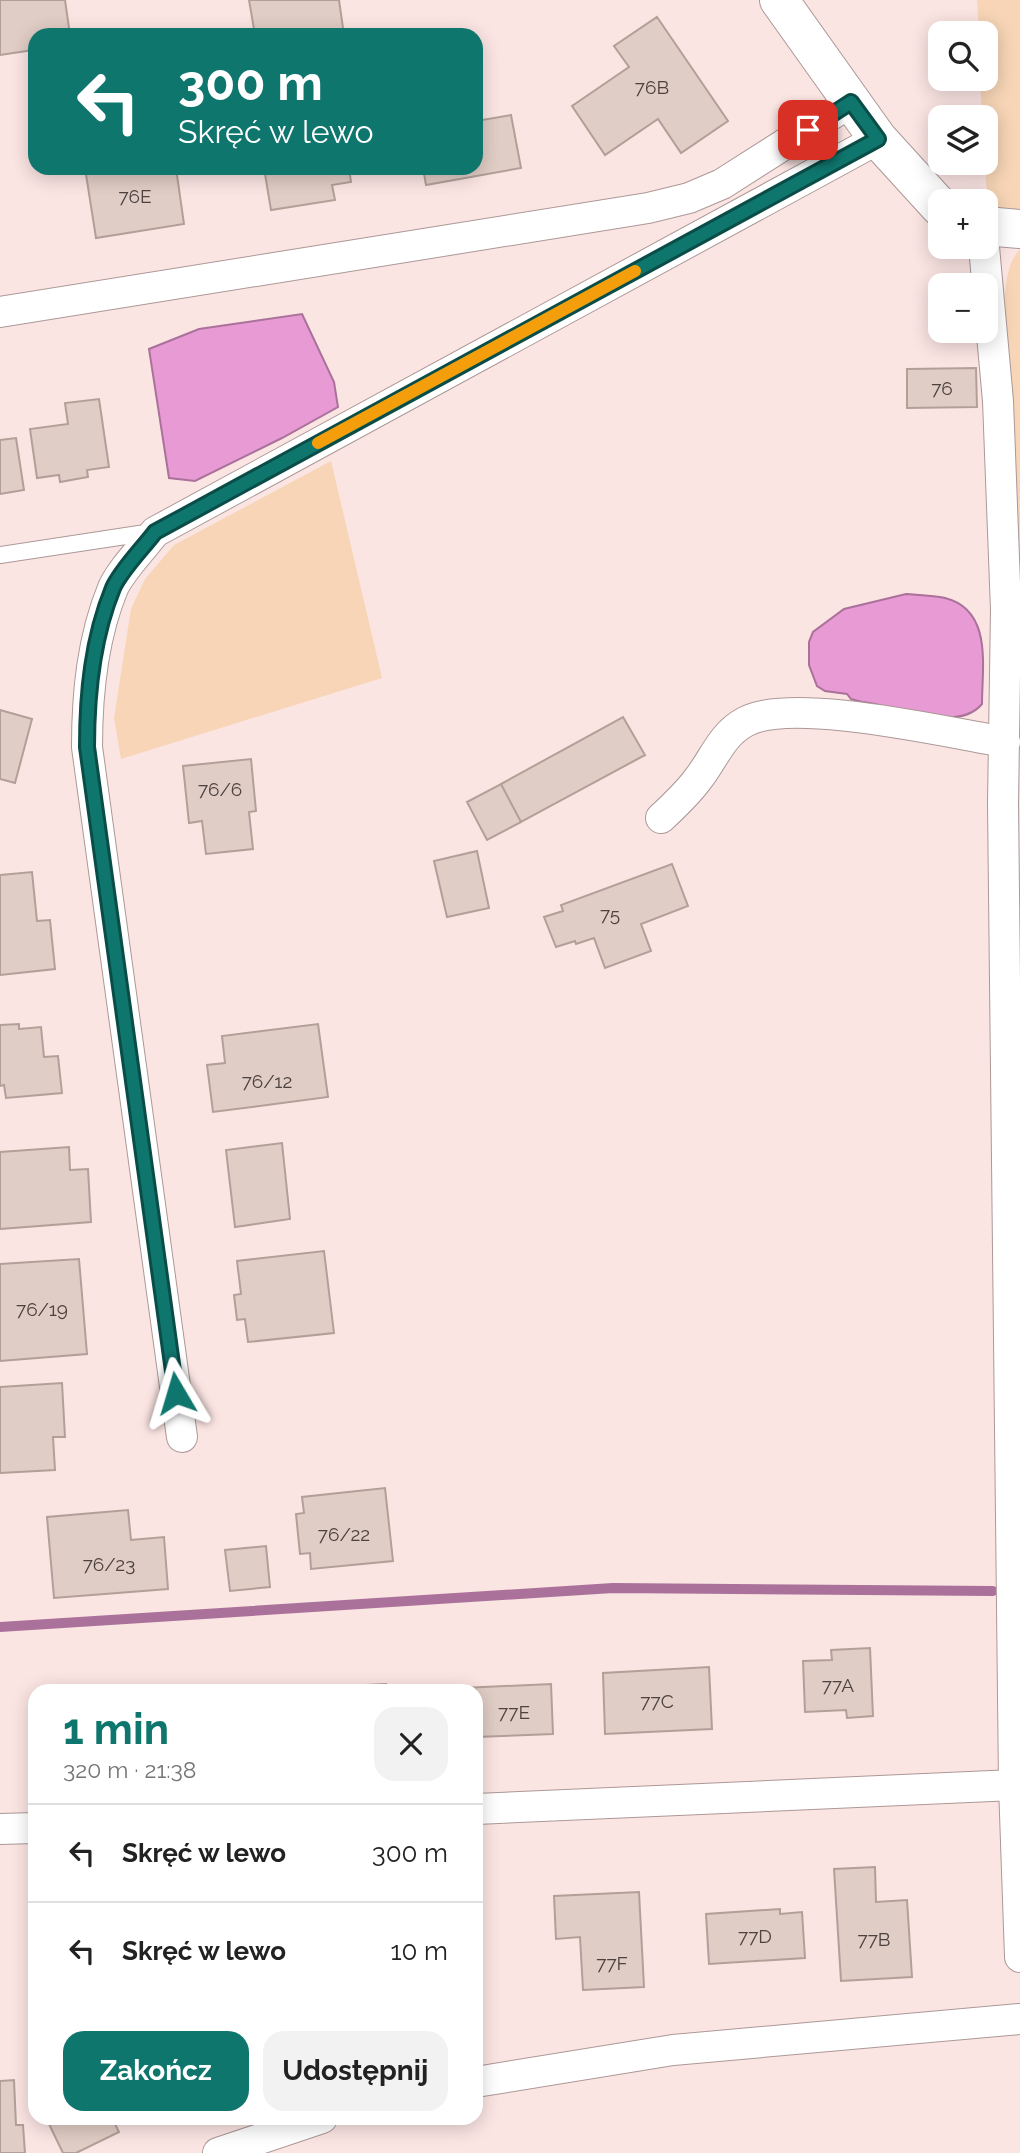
<!DOCTYPE html>
<html lang="pl">
<meta charset="utf-8">
<style>
body{margin:0;font-family:Raleway,sans-serif;background:#f2f2f2;color:#222;height:100vh;display:flex;flex-direction:column;font-size:26px;white-space:nowrap}
*{box-sizing:border-box;margin:0}
p{font-size:23px;color:#767676}
.icon{flex:none;width:38px;height:38px;fill:none;stroke:currentColor;stroke-width:2;stroke-linecap:round;stroke-linejoin:round}
.map{position:relative;flex:1;overflow:hidden}
.panel{position:absolute;left:28px;top:1684px;width:455px;height:441px;display:flex;flex-direction:column;background:#fff;border-radius:21px;box-shadow:0 4px 18px #0003}
.panel>*{flex:none}
.guide{position:absolute;left:28px;top:28px;width:455px;height:147px;border-radius:21px;box-shadow:0 4px 18px #0003;background:#0f766e;color:#fff;overflow:hidden}
.buttons{position:absolute;left:928px;top:21px;display:grid;gap:14px}
.buttons a{display:grid;place-items:center;width:70px;height:70px;border-radius:14px;background:#fff;box-shadow:0 4px 18px #0003;font-size:35px}
.pin{position:absolute;display:grid;place-items:center;width:60px;height:60px;color:#fff;margin:-30px;border-radius:14px;box-shadow:0 4px 10px #0006}
.me{position:absolute;width:77px;margin:-38px;rotate:353deg;stroke-linejoin:round;filter:drop-shadow(0 0 5px #0008)}
.turn{display:flex;align-items:center;gap:24px;height:147px;padding:0 35px;font-size:32px}
.turn .icon{width:91px;height:91px;stroke-width:2.5}
.turn b{display:block;font-size:49px;line-height:60px}
.round{display:grid;place-items:center;flex:none;width:74px;height:74px;border-radius:21px;background:#f2f2f2}
.headline{display:flex;align-items:center;justify-content:space-between;height:119px;padding:0 35px}
h1{font-size:42px;font-weight:700;line-height:52px;color:#0f766e}
.action{display:flex;gap:14px;margin-top:auto;padding:14px 35px}
.action a{flex:1;height:80px;border-radius:21px;background:#0f766e;color:#fff;font-size:28px;font-weight:700;line-height:80px;text-align:center}
.action a+a{background:#f2f2f2;color:#222}
ul{padding:0;list-style:none}
li{display:flex;align-items:center;gap:21px;height:98px;padding:0 35px;border-top:2px solid #e0e0e0}
li div{flex:1}
li b{display:block;font-size:26px}
li em{font-style:normal}
.map>svg:first-child{display:block}
.green{fill:#f7d5b6}
.water{fill:#e79ad3;stroke:#aa729a;stroke-width:2}
.lines{fill:none;stroke-linecap:round;stroke-linejoin:round}
.stream{stroke:#aa729a;stroke-width:10}
.building{fill:#e0cdc5;stroke:#b2a098;stroke-width:2}
.lane-casing{stroke:#ac9897;stroke-width:18}
.street-casing{stroke:#ac9897;stroke-width:32}
.secondary-casing{stroke:#ac9897;stroke-width:40}
.lane{stroke:#fff;stroke-width:16}
.street{stroke:#fff;stroke-width:30}
.secondary{stroke:#fff;stroke-width:38}
.route-casing{stroke:#0a4d48;stroke-width:18}
.route{stroke:#0f766e;stroke-width:12}
.slow{stroke:#f59e0b;stroke-width:12}
.labels{text-anchor:middle;stroke-width:5;stroke-linejoin:round;paint-order:stroke}
.number-label{font-size:19px;fill:#4d4240}
</style>
<div class="map">
<svg width="1020" height="2153" viewBox="0 0 1020 2153">
<rect width="100%" height="100%" fill="#fbe5e3"/>
<path class="green" d="M 977,0 L 1020,0 L 1020,210 L 989,208 L 984,163 L 985,117 L 982,117 L 980,79 L 985,79 L 985,33 L 979,33 Z
M 1020,249 L 1020,748 L 1005,294 C 1007,276 1008,263 1020,249 Z
M 331,461 L 382,678 L 121,759 L 114,718 L 131,609 L 145,579 L 174,545 Z"/>
<path class="water" d="M 302,314 L 334,382 L 338,407 L 282,438 L 195,481 L 169,478 L 149,349 L 199,329 Z
M 906,594 C 919,595 933,595 945,598 C 993,610 982,667 982,704 C 957,734 895,705 862,702 L 851,699 L 847,694 L 825,691 L 817,686 L 809,665 L 809,642 L 813,632 L 844,609 Z"/>
<g class="lines">
<path class="stream" d="M 0,1627 L 613,1588 L 993,1591"/>
</g>
<path class="building" d="M 0,0 L 65,0 L 70,35 L 35,35 L 33,50 L 0,55 Z
M 249,0 L 339,0 L 344,35 L 255,35 Z
M 657,17 L 728,121 L 681,153 L 658,119 L 605,155 L 572,106 L 629,67 L 614,46 Z
M 511,115 L 521,168 L 426,185 L 423,168 L 476,168 L 476,121 Z
M 85,168 L 176,168 L 184,224 L 96,238 Z
M 264,168 L 349,168 L 351,182 L 332,185 L 335,200 L 271,210 Z
M 976,368 L 977,407 L 907,408 L 907,369 Z
M 99,399 L 109,467 L 87,470 L 88,477 L 60,482 L 59,475 L 37,478 L 30,429 L 68,424 L 65,403 Z
M 16,438 L 24,490 L 0,494 L 0,440 Z
M 0,710 L 32,719 L 15,783 L 0,779 Z
M 623,717 L 645,755 L 521,822 L 501,784 Z
M 251,759 L 256,811 L 249,812 L 253,849 L 206,854 L 202,821 L 189,823 L 183,766 Z
M 501,784 L 521,822 L 487,840 L 467,802 Z
M 477,851 L 489,908 L 447,917 L 434,861 Z
M 672,864 L 688,906 L 641,924 L 651,951 L 605,968 L 594,938 L 576,944 L 575,941 L 556,947 L 544,917 L 563,911 L 561,905 Z
M 32,872 L 37,921 L 50,920 L 55,969 L 0,975 L 0,875 Z
M 19,1024 L 19,1029 L 41,1027 L 44,1057 L 58,1056 L 62,1093 L 6,1098 L 4,1085 L 0,1086 L 0,1025 Z
M 318,1024 L 328,1097 L 213,1112 L 207,1065 L 225,1063 L 222,1036 Z
M 282,1143 L 290,1219 L 235,1227 L 226,1150 Z
M 69,1147 L 70,1170 L 88,1169 L 91,1222 L 0,1229 L 0,1152 Z
M 324,1251 L 334,1333 L 248,1342 L 245,1319 L 237,1320 L 234,1295 L 241,1294 L 237,1261 Z
M 79,1259 L 87,1354 L 0,1361 L 0,1264 Z
M 62,1383 L 65,1437 L 53,1437 L 55,1470 L 0,1473 L 0,1387 Z
M 385,1488 L 393,1561 L 311,1569 L 310,1553 L 300,1554 L 296,1514 L 304,1513 L 302,1497 Z
M 128,1510 L 131,1540 L 164,1537 L 168,1589 L 54,1598 L 47,1517 Z
M 266,1546 L 270,1587 L 230,1591 L 225,1550 Z
M 870,1648 L 873,1716 L 847,1718 L 846,1710 L 805,1712 L 803,1661 L 832,1660 L 831,1650 Z
M 709,1667 L 712,1729 L 605,1734 L 603,1673 Z
M 386,1684 L 386,1690 L 299,1690 L 299,1688 Z
M 551,1684 L 553,1734 L 476,1737 L 476,1690 L 463,1690 L 463,1688 Z
M 875,1867 L 876,1902 L 907,1900 L 912,1977 L 841,1981 L 834,1869 Z
M 639,1892 L 644,1987 L 583,1990 L 580,1937 L 556,1939 L 554,1896 Z
M 780,1909 L 780,1914 L 802,1912 L 805,1958 L 709,1964 L 706,1914 Z
M 14,2080 L 16,2125 L 23,2125 L 25,2153 L 0,2153 L 0,2081 Z
M 52,2118 L 112,2118 L 119,2132 L 76,2153 L 63,2153 L 47,2120 Z"/>
<g class="lines">
<defs>
<path id="lane" d="M 0,555 L 152,532"/>
<path id="street" d="M 984,247 L 998,401 L 1006,610 L 1003,803 L 1014,1785 L 1020,1957
M 0,312 L 648,208 L 689,198 L 722,184 L 851,102
M 661,818 C 674,806 687,794 698,779 C 714,759 721,735 745,722 C 791,696 949,733 1005,742
M 182,1437 L 87,747 C 87,694 92,639 113,588 C 121,570 143,548 155,532 L 878,139
M 476,1809 L 1014,1785
M 0,1829 L 35,1828
M 476,2082 L 673,2050 L 1020,2019
M 218,2153 L 322,2118"/>
<path id="secondary" d="M 779,0 L 878,139 L 940,207
M 985,226 L 1020,229"/>
</defs>
<use href="#lane" class="lane-casing"/>
<use href="#street" class="street-casing"/>
<use href="#secondary" class="secondary-casing"/>
<use href="#lane" class="lane"/>
<use href="#street" class="street"/>
<use href="#secondary" class="secondary"/>
</g>
<g class="lines">
<defs>
<path id="route" d="M 176,1393 L 87,747 C 87,694 92,639 113,588 C 121,570 143,548 155,532 L 878,139 L 851,102 L 808,130"/>
</defs>
<use href="#route" class="route-casing"/>
<use href="#route" class="route"/>
<path class="slow" d="M 318,443 L 635,271"/>
</g>
<g class="labels">
<g class="number-label">
<text x="652" y="94">76B</text>
<text x="135" y="203">76E</text>
<text x="942" y="395">76</text>
<text x="220" y="796">76/6</text>
<text x="610" y="921">75</text>
<text x="267" y="1088">76/12</text>
<text x="42" y="1316">76/19</text>
<text x="344" y="1541">76/22</text>
<text x="109" y="1571">76/23</text>
<text x="838" y="1692">77A</text>
<text x="657" y="1708">77C</text>
<text x="514" y="1719">77E</text>
<text x="755" y="1943">77D</text>
<text x="874" y="1946">77B</text>
<text x="612" y="1970">77F</text>
</g>
</g>
</svg>
<div class="buttons">
<a><svg class="icon" aria-label="search" viewBox="0 0 24 24"><circle cx="10" cy="10" r="6"/><path d="M15 15l6 6"/></svg></a>
<a><svg class="icon" aria-label="layers" viewBox="0 0 24 24"><path d="M12 4l9 5-9 5-9-5zM3 14l9 5 9-5"/></svg></a>
<a>+</a>
<a>−</a>
</div>
<div class="pin" style="left:808px;top:130px;background:#d93025"><svg class="icon" aria-label="arrive" viewBox="0 0 24 24"><path d="M6 21V4h12l-3 4 3 4H6"/></svg></div>
<svg class="me" style="left:176px;top:1393px" viewBox="-20 -20 40 40"><path d="M0-17L14 15 0 8-14 15z" fill="#0f766e" stroke="#fff" stroke-width="4"/></svg>
<div class="guide">
<div class="turn"><svg class="icon" aria-label="left" viewBox="0 0 24 24"><path d="M17 20v-9H6M10 6l-5 5 5 5"/></svg><div><b>300 m</b>Skręć w lewo</div></div>
</div>
<section class="panel">
<div class="headline"><div><h1>1 min</h1><p>320 m · 21:38</p></div><a class="round"><svg class="icon" aria-label="close" viewBox="0 0 24 24"><path d="M6 6l12 12M18 6L6 18"/></svg></a></div>
<ul>
<li><svg class="icon" aria-label="left" viewBox="0 0 24 24"><path d="M17 20v-9H6M10 6l-5 5 5 5"/></svg><div><b>Skręć w lewo</b></div><em>300 m</em></li>
<li><svg class="icon" aria-label="left" viewBox="0 0 24 24"><path d="M17 20v-9H6M10 6l-5 5 5 5"/></svg><div><b>Skręć w lewo</b></div><em>10 m</em></li>
</ul>
<div class="action"><a>Zakończ</a><a>Udostępnij</a></div>
</section>
</div>
